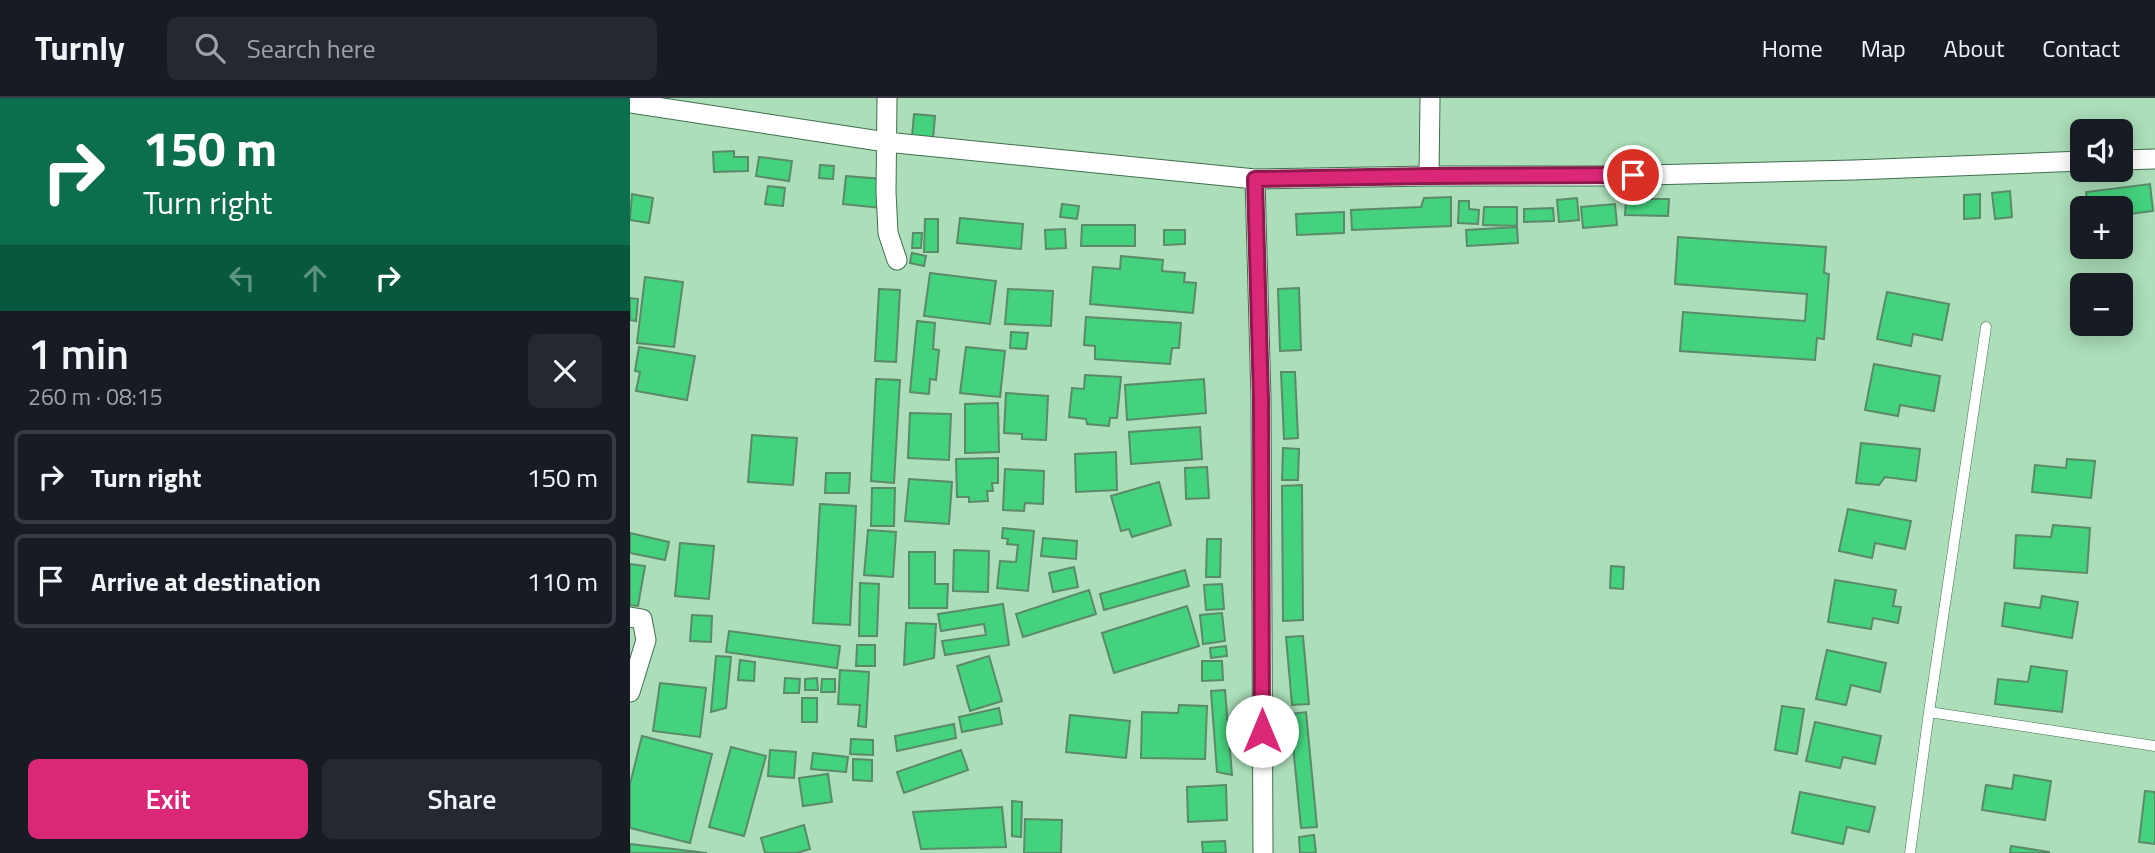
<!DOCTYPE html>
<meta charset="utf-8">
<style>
body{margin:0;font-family:"Titillium Web",sans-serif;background:#242831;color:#f1f3f6;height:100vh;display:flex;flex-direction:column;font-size:26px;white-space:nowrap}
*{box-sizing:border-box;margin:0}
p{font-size:23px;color:#9ea1a6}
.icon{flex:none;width:38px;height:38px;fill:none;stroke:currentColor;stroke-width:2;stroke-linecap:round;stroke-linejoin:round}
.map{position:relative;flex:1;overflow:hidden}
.side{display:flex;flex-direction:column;background:#171b24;width:630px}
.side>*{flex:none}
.hud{background:#0b6e4f;color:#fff;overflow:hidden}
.controls{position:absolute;left:1440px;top:21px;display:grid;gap:14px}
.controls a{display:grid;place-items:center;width:63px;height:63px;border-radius:10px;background:#171b24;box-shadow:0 4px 18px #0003;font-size:35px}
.pin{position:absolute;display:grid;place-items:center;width:60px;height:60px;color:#fff;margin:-30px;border:4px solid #fff;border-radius:50%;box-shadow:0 2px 7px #0007}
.me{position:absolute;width:77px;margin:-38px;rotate:0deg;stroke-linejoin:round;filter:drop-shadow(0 0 5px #0008)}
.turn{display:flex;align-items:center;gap:24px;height:147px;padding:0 28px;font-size:32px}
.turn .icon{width:91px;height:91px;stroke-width:2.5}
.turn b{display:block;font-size:49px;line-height:60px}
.lanes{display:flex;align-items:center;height:66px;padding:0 28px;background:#0003;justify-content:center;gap:35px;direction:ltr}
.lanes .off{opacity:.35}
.round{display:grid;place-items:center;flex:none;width:74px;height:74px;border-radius:10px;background:#242831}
.overview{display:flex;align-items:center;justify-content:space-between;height:119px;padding:0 28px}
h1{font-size:42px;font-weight:600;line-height:52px}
.cta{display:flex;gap:14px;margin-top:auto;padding:14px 28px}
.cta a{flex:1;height:80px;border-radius:10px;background:#db2777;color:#fff;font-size:28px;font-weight:600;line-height:80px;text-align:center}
.cta a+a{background:#242831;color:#f1f3f6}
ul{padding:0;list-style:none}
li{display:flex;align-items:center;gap:21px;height:94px;margin:0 14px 10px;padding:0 14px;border:4px solid #363941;border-radius:10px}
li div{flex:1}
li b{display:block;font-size:26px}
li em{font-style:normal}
header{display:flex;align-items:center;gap:42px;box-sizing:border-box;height:98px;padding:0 35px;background:#171b24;border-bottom:2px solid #363941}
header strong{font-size:33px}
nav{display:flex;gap:38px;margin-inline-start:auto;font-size:24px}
.search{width:490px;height:63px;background:#242831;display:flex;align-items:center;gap:18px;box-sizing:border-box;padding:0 24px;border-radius:10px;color:#9ea1a6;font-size:26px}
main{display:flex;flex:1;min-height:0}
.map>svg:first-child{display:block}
.building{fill:#45d27e;stroke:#5a8a68;stroke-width:2}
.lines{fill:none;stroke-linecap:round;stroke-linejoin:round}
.service-casing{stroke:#406f4f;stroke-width:11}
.minor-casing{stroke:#406f4f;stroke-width:21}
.service{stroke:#fff;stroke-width:10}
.minor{stroke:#fff;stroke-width:19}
.route-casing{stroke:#8e194d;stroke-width:18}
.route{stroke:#db2777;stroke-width:12}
</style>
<header>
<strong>Turnly</strong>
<div class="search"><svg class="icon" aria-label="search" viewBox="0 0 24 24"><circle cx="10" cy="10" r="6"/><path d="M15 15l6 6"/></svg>Search here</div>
<nav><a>Home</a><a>Map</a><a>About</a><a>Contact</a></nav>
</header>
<main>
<section class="side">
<div class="hud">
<div class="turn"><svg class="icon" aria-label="right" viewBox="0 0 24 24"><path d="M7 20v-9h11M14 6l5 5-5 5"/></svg><div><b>150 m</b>Turn right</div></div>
<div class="lanes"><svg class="icon off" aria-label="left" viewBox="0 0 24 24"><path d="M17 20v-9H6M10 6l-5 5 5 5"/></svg><svg class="icon off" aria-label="ahead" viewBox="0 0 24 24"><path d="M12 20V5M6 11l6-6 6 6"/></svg><svg class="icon" aria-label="right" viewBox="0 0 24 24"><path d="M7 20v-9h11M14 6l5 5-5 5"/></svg></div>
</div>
<div class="overview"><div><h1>1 min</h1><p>260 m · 08:15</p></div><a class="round"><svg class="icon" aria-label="close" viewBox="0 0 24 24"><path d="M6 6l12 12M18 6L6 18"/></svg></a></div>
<ul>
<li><svg class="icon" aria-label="right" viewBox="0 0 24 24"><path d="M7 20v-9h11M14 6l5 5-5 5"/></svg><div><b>Turn right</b></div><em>150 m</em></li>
<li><svg class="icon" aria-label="arrive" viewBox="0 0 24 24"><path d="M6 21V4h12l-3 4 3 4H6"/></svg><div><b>Arrive at destination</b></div><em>110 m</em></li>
</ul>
<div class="cta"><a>Exit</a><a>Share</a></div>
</section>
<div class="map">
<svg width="1525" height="755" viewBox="0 0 1525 755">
<rect width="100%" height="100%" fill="#abdeb9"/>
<path class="building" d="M 284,16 L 305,18 L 303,41 L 282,39 Z
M 104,53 L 104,59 L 118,59 L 118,73 L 84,74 L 83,54 Z
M 129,59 L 162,63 L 159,83 L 126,78 Z
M 190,67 L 204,68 L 203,81 L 189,80 Z
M 216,78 L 253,81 L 251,110 L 213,106 Z
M 1520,86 L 1523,113 L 1491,117 L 1491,110 L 1458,110 L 1456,94 Z
M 138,88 L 155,90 L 153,108 L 135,106 Z
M 1380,93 L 1382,119 L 1365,121 L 1362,95 Z
M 2,96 L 23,100 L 19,125 L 0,122 Z
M 1350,96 L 1350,120 L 1334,121 L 1334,97 Z
M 821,99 L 821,128 L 722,132 L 721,112 L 791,109 L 794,100 Z
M 947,100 L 949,122 L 929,124 L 927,102 Z
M 996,101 L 1039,101 L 1038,118 L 995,117 Z
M 829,103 L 839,103 L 839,111 L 849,112 L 848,126 L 828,125 Z
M 432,106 L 449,108 L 447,121 L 430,119 Z
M 985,106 L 987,127 L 953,130 L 951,109 Z
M 854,109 L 887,109 L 887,128 L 853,127 Z
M 923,110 L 924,123 L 894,124 L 894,111 Z
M 714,114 L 714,135 L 667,137 L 666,116 Z
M 330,120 L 393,126 L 391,151 L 327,145 Z
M 295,121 L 308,121 L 308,154 L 294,154 Z
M 452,127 L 505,127 L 505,148 L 451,148 Z
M 887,129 L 888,145 L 837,148 L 836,132 Z
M 435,131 L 436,150 L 416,151 L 415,132 Z
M 534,132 L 555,132 L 555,146 L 534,147 Z
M 283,135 L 292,135 L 291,150 L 282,150 Z
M 1048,139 L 1196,149 L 1194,175 L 1199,176 L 1194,241 L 1187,240 L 1185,262 L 1050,253 L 1053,214 L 1175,223 L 1177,196 L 1045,186 Z
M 282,155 L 296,158 L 294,168 L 280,165 Z
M 491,158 L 533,162 L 532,173 L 555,175 L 554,184 L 566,185 L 563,215 L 460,206 L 463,169 L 490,171 Z
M 300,175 L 366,183 L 360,226 L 294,218 Z
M 15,179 L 53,184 L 44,249 L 7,245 Z
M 669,190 L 671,252 L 650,253 L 648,191 Z
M 249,191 L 270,192 L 266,264 L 245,263 Z
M 378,191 L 423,193 L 421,228 L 375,226 Z
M 1257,194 L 1319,206 L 1312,242 L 1283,236 L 1281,248 L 1247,241 Z
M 0,200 L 8,201 L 6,223 L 0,222 Z
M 456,219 L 551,225 L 549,250 L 542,250 L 540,266 L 465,261 L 465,248 L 454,247 Z
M 287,223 L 305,225 L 303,251 L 309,252 L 306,282 L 300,281 L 299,296 L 280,294 Z
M 381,234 L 398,235 L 396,251 L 380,250 Z
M 9,249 L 65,258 L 57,302 L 6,293 L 10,274 L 5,273 Z
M 336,249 L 375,253 L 370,299 L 330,295 Z
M 1244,266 L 1310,278 L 1304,313 L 1270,307 L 1268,318 L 1235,312 Z
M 651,274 L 665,274 L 668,340 L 654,341 Z
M 455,277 L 491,279 L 487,320 L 480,320 L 479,328 L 457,326 L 456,321 L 439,319 L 442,290 L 454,291 Z
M 246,281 L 270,282 L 264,385 L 241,383 Z
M 574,281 L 576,315 L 497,322 L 495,287 Z
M 376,295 L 418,298 L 416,342 L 392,341 L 392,336 L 374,335 Z
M 368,305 L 369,354 L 335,355 L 335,306 Z
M 280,315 L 321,316 L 319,362 L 278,360 Z
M 570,329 L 572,361 L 501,366 L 499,334 Z
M 122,337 L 167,340 L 163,387 L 118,384 Z
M 1231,345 L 1290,351 L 1286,383 L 1255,379 L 1249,387 L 1226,385 Z
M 653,350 L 669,351 L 668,382 L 652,382 Z
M 486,354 L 487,392 L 446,394 L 445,356 Z
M 368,360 L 368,385 L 362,385 L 363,393 L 357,393 L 358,403 L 339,404 L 339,399 L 327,399 L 326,361 Z
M 1437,361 L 1465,363 L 1461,400 L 1402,394 L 1405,367 L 1436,370 Z
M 577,369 L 579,400 L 556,401 L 555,370 Z
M 375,371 L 414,373 L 413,406 L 395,405 L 394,413 L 373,412 Z
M 196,375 L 220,375 L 219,395 L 195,395 Z
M 279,381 L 322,384 L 319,426 L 275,423 Z
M 529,384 L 541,427 L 502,439 L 499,431 L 491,433 L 481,398 Z
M 672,387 L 673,522 L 653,523 L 652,388 Z
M 242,390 L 265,390 L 264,428 L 241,428 Z
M 190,406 L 226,408 L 220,527 L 183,525 Z
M 1218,411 L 1281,423 L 1275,451 L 1245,445 L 1242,460 L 1209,453 Z
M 1423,427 L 1460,430 L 1457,475 L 1384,470 L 1386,437 L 1421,439 Z
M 373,430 L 404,433 L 398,493 L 367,490 L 370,463 L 386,464 L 388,447 L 377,446 L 378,441 L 372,440 Z
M 238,432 L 266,434 L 263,479 L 234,477 Z
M 0,435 L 39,444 L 35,462 L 0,455 Z
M 413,440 L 447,443 L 446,461 L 411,458 Z
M 577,441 L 591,441 L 590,479 L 576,479 Z
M 50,445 L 84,448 L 79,501 L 45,498 Z
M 324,452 L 359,453 L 358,494 L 323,493 Z
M 279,454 L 305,454 L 305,486 L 318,486 L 317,510 L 279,510 Z
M 0,466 L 15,468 L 8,508 L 0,507 Z
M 981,468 L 994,469 L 993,491 L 980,490 Z
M 444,469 L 448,489 L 423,494 L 419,475 Z
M 555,472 L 559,488 L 474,512 L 470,496 Z
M 1205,482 L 1266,492 L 1263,508 L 1271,509 L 1268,525 L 1243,520 L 1241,531 L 1198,524 Z
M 230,485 L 249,486 L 247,538 L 229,538 Z
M 592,486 L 594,511 L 576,512 L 574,487 Z
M 459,492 L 466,516 L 393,539 L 386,516 Z
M 1412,498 L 1448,504 L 1442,540 L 1372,528 L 1375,505 L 1410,510 Z
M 373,506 L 379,547 L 315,557 L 312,543 L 356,537 L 354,526 L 311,533 L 308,516 Z
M 557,508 L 569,548 L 484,575 L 472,535 Z
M 592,515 L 595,543 L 573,546 L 570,517 Z
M 62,517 L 82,518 L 81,544 L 60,543 Z
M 276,525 L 306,526 L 304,560 L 274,567 Z
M 99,533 L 210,548 L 207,570 L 96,554 Z
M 673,538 L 679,606 L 662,607 L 656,539 Z
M 227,547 L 245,547 L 245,568 L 226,568 Z
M 596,548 L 597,558 L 581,560 L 580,550 Z
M 1197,552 L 1256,565 L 1250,594 L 1221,587 L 1216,607 L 1186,601 Z
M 86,558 L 101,559 L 96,610 L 81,614 Z
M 359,558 L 372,603 L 340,613 L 327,568 Z
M 110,562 L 125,564 L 124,583 L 108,582 Z
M 572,563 L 592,563 L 593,582 L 572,583 Z
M 1401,568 L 1437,573 L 1432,614 L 1365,606 L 1368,581 L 1398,584 Z
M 210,572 L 239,574 L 236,629 L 228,628 L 230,607 L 208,606 Z
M 155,580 L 170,581 L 169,595 L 154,595 Z
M 187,580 L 188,592 L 175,592 L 175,581 Z
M 192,581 L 205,581 L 205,594 L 191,594 Z
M 30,585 L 76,590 L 70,639 L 23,633 Z
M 595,592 L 602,677 L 587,674 L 581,593 Z
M 172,600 L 187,600 L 187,624 L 172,624 Z
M 549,607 L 577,608 L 575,661 L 511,660 L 512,614 L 548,615 Z
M 1152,608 L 1174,611 L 1167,656 L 1145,652 Z
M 369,610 L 372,626 L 332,634 L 329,619 Z
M 676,614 L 687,729 L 671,730 L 660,616 Z
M 440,617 L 500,623 L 496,660 L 436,654 Z
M 1185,624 L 1251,638 L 1245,666 L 1213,659 L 1210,670 L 1176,663 Z
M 324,626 L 326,640 L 267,653 L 265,638 Z
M 12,638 L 82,656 L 60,745 L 0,730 L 0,686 Z
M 221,641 L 243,642 L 243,657 L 220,656 Z
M 101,649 L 136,658 L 114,738 L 79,729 Z
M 140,652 L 166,654 L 164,680 L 138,678 Z
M 331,652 L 338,672 L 274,695 L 267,674 Z
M 183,655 L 218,659 L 216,674 L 181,671 Z
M 223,661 L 242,662 L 242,683 L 223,682 Z
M 198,676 L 202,704 L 173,708 L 169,680 Z
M 1384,677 L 1421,683 L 1415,722 L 1352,712 L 1356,687 L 1382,691 Z
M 596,687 L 597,722 L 558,724 L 557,689 Z
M 1515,693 L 1525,694 L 1525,746 L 1509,744 Z
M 1170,694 L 1245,709 L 1239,734 L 1217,729 L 1213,746 L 1162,735 Z
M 382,703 L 392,704 L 391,739 L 382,738 Z
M 372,709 L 376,749 L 291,751 L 283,714 Z
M 395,721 L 432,722 L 431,755 L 394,755 Z
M 174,727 L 180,751 L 167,755 L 135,755 L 131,740 Z
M 684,737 L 686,755 L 670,755 L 669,739 Z
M 595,743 L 596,755 L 573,755 L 572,744 Z
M 0,746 L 77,755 L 0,755 Z
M 1381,748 L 1419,754 L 1419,755 L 1380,755 Z"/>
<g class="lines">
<defs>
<path id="service" d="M 1299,614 L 1525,648
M 1280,755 L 1299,614 L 1356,229"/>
<path id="minor" d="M 257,0 L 256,94 L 258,135 L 267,162
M 0,5 L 256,44 L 625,81 L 799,78 L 975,78 L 1224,72 L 1452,63
M 1491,62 L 1525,61
M 799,78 L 800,0
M 625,81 L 631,301 L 633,755
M 0,519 L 12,521 L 16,542 L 0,594"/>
</defs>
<use href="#service" class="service-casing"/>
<use href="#minor" class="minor-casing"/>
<use href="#service" class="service"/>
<use href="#minor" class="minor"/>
</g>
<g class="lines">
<defs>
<path id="route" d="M 632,633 L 631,302 L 625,81 L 799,78 L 1003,77"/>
</defs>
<use href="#route" class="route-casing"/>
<use href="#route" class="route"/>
</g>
</svg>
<div class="controls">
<a><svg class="icon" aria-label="sound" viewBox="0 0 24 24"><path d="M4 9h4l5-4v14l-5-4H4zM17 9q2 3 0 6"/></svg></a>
<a>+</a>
<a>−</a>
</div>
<div class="pin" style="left:1003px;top:77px;background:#d93025"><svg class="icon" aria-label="arrive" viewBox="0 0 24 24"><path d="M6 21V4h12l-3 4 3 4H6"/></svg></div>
<svg class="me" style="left:632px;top:633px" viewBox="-20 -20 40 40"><circle r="19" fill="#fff"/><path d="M0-13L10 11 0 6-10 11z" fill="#db2777"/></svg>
</div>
</main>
